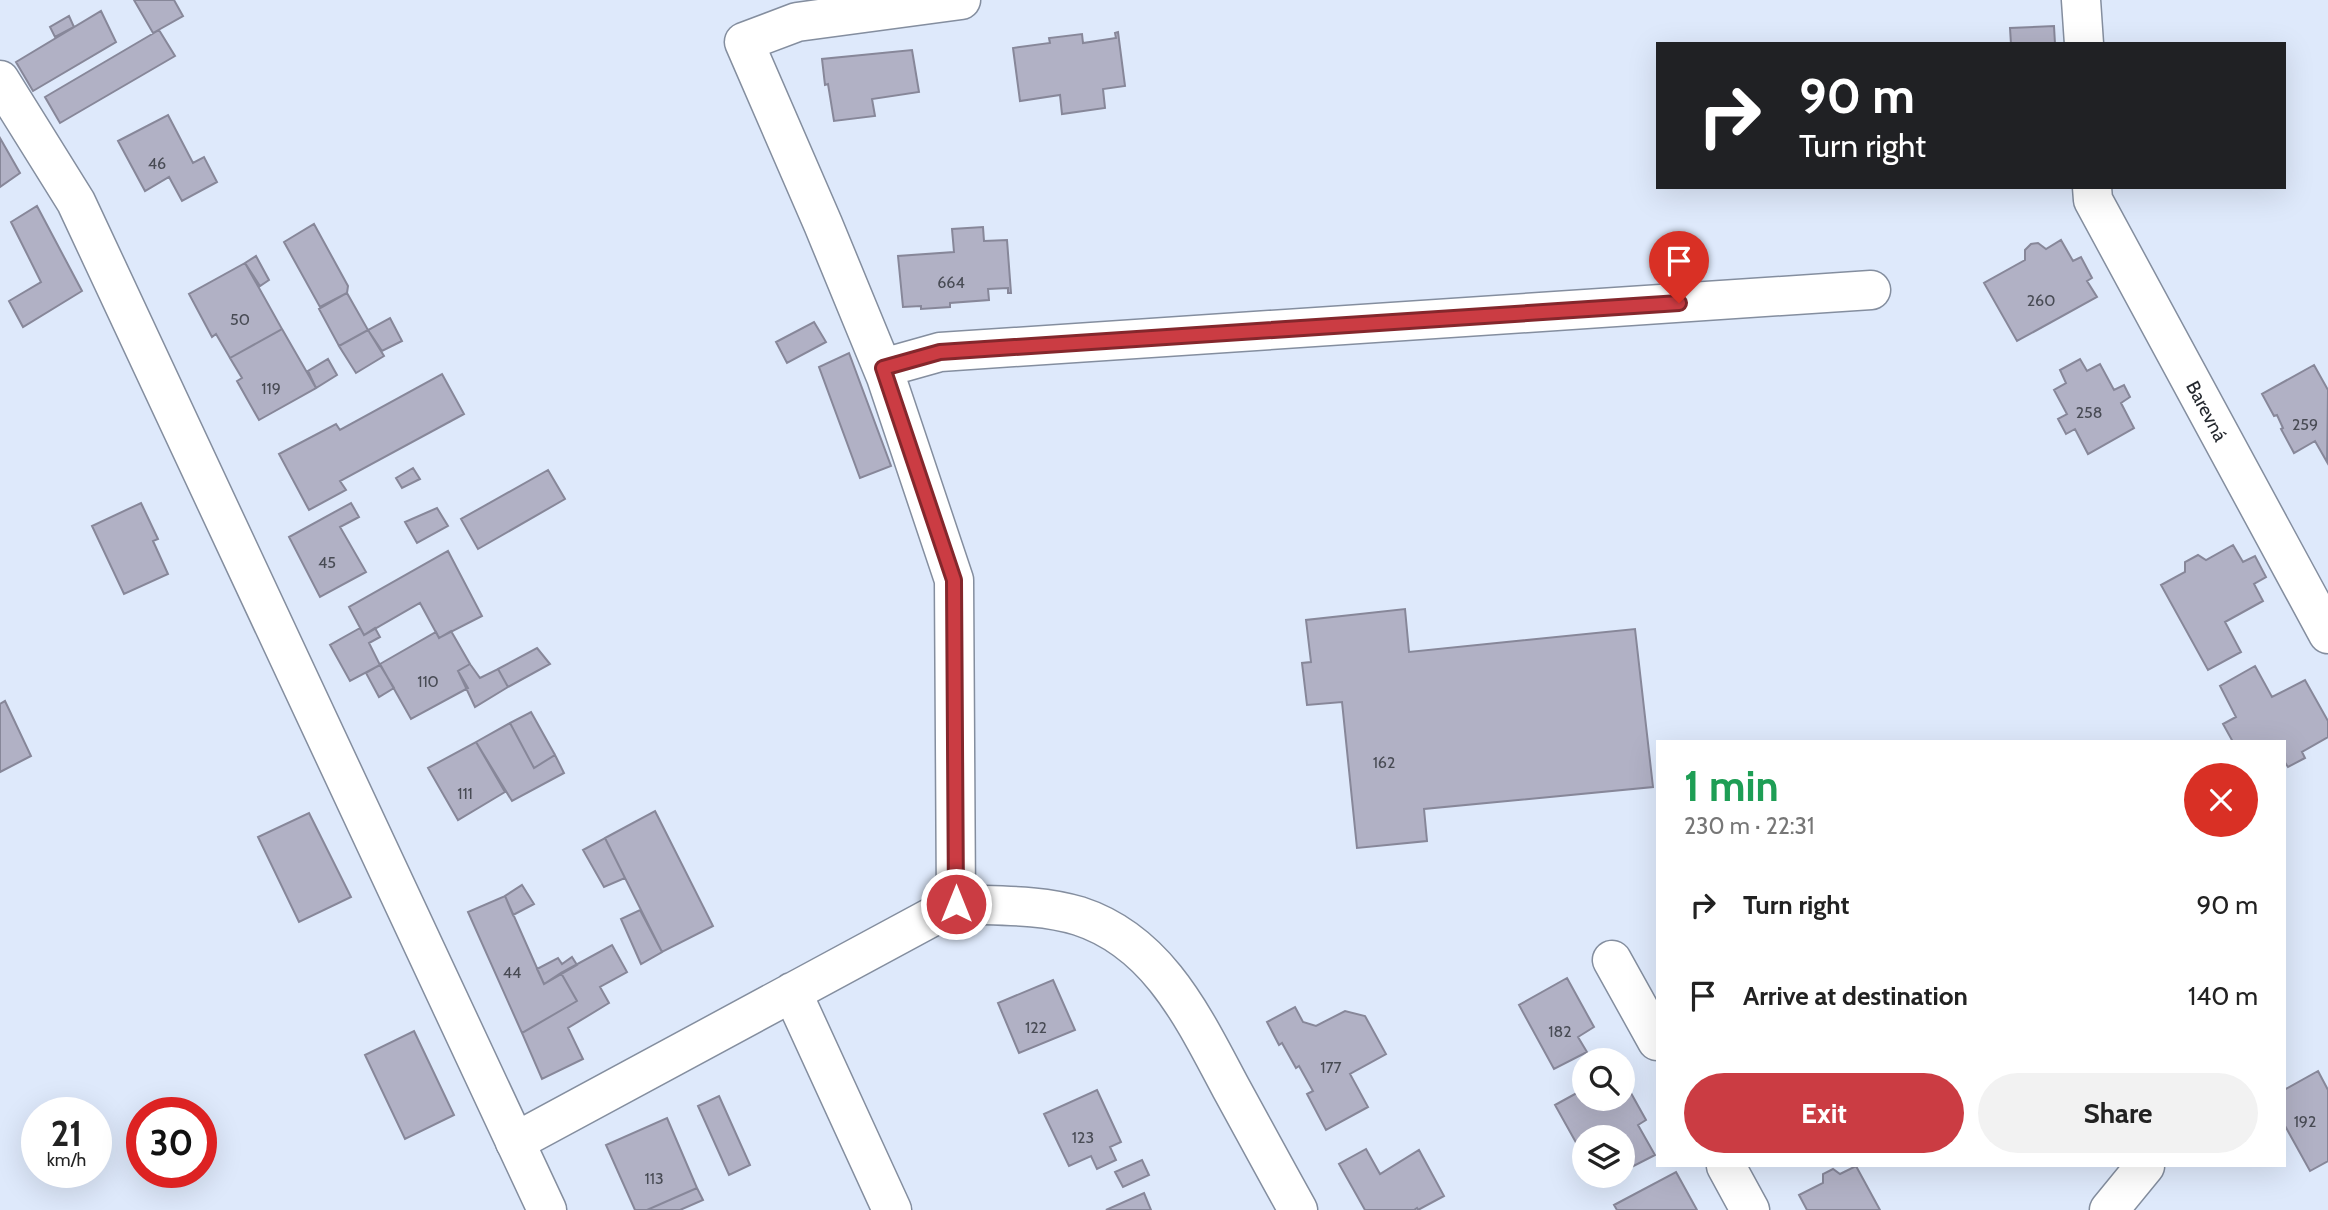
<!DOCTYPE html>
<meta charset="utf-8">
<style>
body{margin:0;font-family:Cabin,sans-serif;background:#f2f2f2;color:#222;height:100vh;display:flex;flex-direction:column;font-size:26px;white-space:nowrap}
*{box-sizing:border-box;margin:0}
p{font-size:23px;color:#767676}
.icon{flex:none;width:38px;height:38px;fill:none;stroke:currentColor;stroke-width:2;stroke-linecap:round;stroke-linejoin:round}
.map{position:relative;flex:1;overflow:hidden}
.drawer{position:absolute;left:1656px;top:740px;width:630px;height:427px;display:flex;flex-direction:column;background:#fff;border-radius:0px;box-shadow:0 7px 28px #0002}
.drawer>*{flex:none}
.banner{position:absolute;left:1656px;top:42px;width:630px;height:147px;border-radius:0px;box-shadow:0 7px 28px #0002;background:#202124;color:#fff;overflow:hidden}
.buttons{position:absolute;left:1572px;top:1048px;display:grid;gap:14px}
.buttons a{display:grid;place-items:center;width:63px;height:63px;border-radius:50%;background:#fff;box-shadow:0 7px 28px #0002;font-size:35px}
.speed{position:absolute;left:21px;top:1097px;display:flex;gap:14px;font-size:35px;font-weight:700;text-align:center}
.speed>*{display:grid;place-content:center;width:91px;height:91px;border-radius:50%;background:#fff;box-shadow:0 7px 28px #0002;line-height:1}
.speed small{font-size:18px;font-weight:400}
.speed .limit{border:10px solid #d22;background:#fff;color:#111}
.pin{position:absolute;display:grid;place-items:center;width:60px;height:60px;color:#fff;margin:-72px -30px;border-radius:50% 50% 50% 0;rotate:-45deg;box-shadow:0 0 7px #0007}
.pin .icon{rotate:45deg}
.me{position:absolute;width:77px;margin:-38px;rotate:0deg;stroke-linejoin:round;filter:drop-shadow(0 0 5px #0008)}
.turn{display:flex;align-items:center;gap:24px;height:147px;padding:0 28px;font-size:32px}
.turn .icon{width:91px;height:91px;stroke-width:2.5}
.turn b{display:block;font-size:49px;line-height:60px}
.round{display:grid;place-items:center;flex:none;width:74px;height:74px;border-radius:37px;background:#f2f2f2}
.overview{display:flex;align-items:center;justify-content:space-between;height:119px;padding:0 28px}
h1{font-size:42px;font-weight:800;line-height:52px;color:#1e9e55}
.cta{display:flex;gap:14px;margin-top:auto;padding:14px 28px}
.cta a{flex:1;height:80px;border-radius:42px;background:#cb3c43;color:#fff;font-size:28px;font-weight:800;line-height:80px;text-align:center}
.cta a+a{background:#f2f2f2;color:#222}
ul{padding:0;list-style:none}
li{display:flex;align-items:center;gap:21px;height:91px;padding:0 28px}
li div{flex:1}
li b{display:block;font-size:26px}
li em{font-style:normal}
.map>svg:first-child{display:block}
.building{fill:#b1b1c5;stroke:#878799;stroke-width:2}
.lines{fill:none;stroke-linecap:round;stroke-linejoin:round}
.minor-casing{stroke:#848e9f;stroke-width:41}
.tertiary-casing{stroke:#848e9f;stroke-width:41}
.minor{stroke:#fff;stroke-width:38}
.tertiary{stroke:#fff;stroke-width:38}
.route-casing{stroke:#84272c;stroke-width:18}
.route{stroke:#cb3c43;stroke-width:12}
.labels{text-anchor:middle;stroke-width:6;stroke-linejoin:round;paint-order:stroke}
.number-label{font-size:16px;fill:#484b54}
.street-label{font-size:19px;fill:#25292f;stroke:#fff}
</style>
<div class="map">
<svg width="2328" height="1210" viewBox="0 0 2328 1210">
<rect width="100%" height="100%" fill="#dee9fb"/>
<path class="building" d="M 134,0 L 174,0 L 183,16 L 153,33 Z
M 101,11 L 116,42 L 33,91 L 16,62 Z
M 69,16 L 74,27 L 55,37 L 50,27 Z
M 2054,26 L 2055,44 L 2011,44 L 2010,28 Z
M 159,30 L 175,56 L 60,123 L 45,97 Z
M 1118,32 L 1125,86 L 1103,89 L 1105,108 L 1062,114 L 1060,95 L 1020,101 L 1013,48 L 1050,43 L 1049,38 L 1082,34 L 1083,43 L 1116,38 L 1115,33 Z
M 912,50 L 919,92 L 872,99 L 875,116 L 834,121 L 828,84 L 825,85 L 822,59 Z
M 168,115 L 193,163 L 204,157 L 217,182 L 182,201 L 169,177 L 145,191 L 118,141 Z
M 0,138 L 20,173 L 0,187 Z
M 37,206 L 82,291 L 23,327 L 9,301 L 41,282 L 11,222 Z
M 314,224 L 348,286 L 347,293 L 320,307 L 284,242 Z
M 983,227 L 984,241 L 1007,240 L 1011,293 L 1008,293 L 1008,288 L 988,289 L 989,300 L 950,303 L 950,307 L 921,309 L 921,306 L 903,307 L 898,256 L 954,252 L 952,229 Z
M 2061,240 L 2073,261 L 2081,257 L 2092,278 L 2087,281 L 2097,297 L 2017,341 L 1984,283 L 2025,260 L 2025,250 L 2031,244 L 2038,243 L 2046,249 Z
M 256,256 L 269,280 L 260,286 L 245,263 Z
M 245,263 L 282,329 L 230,358 L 216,334 L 212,337 L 189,294 Z
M 347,293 L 368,330 L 339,346 L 319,309 Z
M 390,318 L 402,341 L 382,351 L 368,330 Z
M 814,322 L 826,342 L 787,363 L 776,342 Z
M 282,329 L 316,388 L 259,420 L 237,381 L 242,378 L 230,358 Z
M 368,330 L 384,356 L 356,373 L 339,346 Z
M 849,353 L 891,466 L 860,478 L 819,367 Z
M 328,359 L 337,375 L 316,388 L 308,371 Z
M 2080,359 L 2087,371 L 2100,364 L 2114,390 L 2124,385 L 2130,397 L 2121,403 L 2134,428 L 2088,454 L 2075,429 L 2066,434 L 2058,419 L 2067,414 L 2054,390 L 2066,383 L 2060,370 Z
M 2314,365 L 2328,390 L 2327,462 L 2315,441 L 2294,453 L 2281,429 L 2283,428 L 2277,415 L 2274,416 L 2262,394 Z
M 442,374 L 464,414 L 340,481 L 346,490 L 309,510 L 279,454 L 336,424 L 340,430 Z
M 413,468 L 420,479 L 402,488 L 396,478 Z
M 548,470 L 565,499 L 478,549 L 461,519 Z
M 141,503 L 158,539 L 153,541 L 168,574 L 124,594 L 92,526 Z
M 351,503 L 359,517 L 340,527 L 366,572 L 320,597 L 289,537 Z
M 437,508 L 448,526 L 417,543 L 405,522 Z
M 2233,545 L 2243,562 L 2255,556 L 2266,577 L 2254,584 L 2263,601 L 2225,622 L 2241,652 L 2208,670 L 2161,585 L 2185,572 L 2185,562 L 2198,555 L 2206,560 Z
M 448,551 L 482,616 L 439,638 L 420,603 L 364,635 L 349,607 Z
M 1405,609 L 1409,652 L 1635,629 L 1653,787 L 1424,809 L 1427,841 L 1357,848 L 1342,702 L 1307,705 L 1302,663 L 1311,662 L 1306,620 Z
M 360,628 L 364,635 L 375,628 L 380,637 L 369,643 L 380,665 L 350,681 L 330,645 Z
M 451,631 L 470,664 L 458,671 L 468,688 L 411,719 L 380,664 L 436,632 L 439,638 Z
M 537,648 L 550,664 L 508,687 L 498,669 Z
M 470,664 L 480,678 L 498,669 L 508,687 L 475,707 L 458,671 Z
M 380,665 L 394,688 L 379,697 L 366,673 Z
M 2255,666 L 2272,697 L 2305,680 L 2328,721 L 2328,737 L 2302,752 L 2305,758 L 2288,767 L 2284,761 L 2284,742 L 2233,742 L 2223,724 L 2236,717 L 2220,686 Z
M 5,701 L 31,756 L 0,772 L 0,704 Z
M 531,712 L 555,755 L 534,768 L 510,723 Z
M 510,723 L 534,768 L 555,755 L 564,773 L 512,801 L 476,742 Z
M 476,742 L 505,792 L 458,820 L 428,768 Z
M 655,811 L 713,926 L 662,952 L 605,838 Z
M 309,813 L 351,897 L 299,922 L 258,837 Z
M 605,838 L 625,878 L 604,887 L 583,850 Z
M 522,885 L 534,904 L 513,915 L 505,896 Z
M 505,896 L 544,984 L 561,973 L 577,1001 L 522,1033 L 468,912 Z
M 640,910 L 662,952 L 641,964 L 621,919 Z
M 612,945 L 627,972 L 600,987 L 609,1003 L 568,1028 L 583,1059 L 542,1079 L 522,1033 L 577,1001 L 561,973 Z
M 572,957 L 577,965 L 544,984 L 537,969 L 558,958 L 562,964 Z
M 1567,978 L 1594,1027 L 1578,1037 L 1587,1052 L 1554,1069 L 1519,1005 Z
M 1053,980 L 1075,1030 L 1019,1053 L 998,1003 Z
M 1295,1007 L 1303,1022 L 1316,1026 L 1345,1011 L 1365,1016 L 1386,1054 L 1350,1074 L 1368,1107 L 1326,1130 L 1307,1094 L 1313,1091 L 1299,1066 L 1296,1068 L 1282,1043 L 1279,1045 L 1267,1022 Z
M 414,1031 L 454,1115 L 405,1139 L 365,1055 Z
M 2318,1071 L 2328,1090 L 2328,1161 L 2310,1171 L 2284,1124 L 2284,1090 Z
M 1622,1077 L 1646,1120 L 1638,1125 L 1655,1155 L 1624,1171 L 1622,1138 L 1584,1138 L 1583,1155 L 1555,1105 L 1584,1089 L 1584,1099 L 1622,1099 Z
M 1097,1090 L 1121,1142 L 1110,1147 L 1116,1160 L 1097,1169 L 1091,1156 L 1069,1166 L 1044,1114 Z
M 719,1096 L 750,1165 L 729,1175 L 698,1106 Z
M 667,1118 L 697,1188 L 647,1210 L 635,1210 L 606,1145 Z
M 1366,1149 L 1380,1174 L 1419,1150 L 1444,1196 L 1418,1210 L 1417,1208 L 1414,1210 L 1365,1210 L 1339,1164 Z
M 1142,1160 L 1149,1175 L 1123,1187 L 1115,1172 Z
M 1856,1166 L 1880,1210 L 1807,1210 L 1799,1195 L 1823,1183 L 1823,1174 L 1833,1169 L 1840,1174 Z
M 1676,1172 L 1697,1210 L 1617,1210 L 1614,1205 Z
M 697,1188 L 703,1200 L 680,1210 L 647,1210 Z
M 1144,1193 L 1151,1210 L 1106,1210 Z"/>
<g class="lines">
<defs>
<path id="minor" d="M 2081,0 L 2084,44
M 2092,187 L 2093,200 L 2328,634
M 883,368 L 940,352 L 1871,290
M 956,904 L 954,580 L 886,377 L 823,224 L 744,42 L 797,22 L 961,0
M 1612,960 L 1657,1041
M 792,992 L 892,1210
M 515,1142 L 956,904 C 997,906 1040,904 1079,916 C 1159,942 1194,1019 1231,1088 C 1253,1128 1275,1169 1298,1210
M 1726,1166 L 1750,1210
M 2109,1210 L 2145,1166"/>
<path id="tertiary" d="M 0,80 L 76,202 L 547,1210"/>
</defs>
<use href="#minor" class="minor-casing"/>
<use href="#tertiary" class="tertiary-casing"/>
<use href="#minor" class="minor"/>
<use href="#tertiary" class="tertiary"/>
</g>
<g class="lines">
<defs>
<path id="route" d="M 956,904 L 954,580 L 883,368 L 940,352 L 1679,303"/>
</defs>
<use href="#route" class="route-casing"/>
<use href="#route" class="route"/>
</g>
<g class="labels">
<g class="number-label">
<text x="157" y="169">46</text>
<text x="951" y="288">664</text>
<text x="2041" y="306">260</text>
<text x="240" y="325">50</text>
<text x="271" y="394">119</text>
<text x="2089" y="418">258</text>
<text x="2305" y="430">259</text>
<text x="327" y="568">45</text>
<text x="428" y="687">110</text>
<text x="1384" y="768">162</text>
<text x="465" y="799">111</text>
<text x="512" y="978">44</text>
<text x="1036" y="1033">122</text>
<text x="1560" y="1037">182</text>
<text x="1331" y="1073">177</text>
<text x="2305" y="1127">192</text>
<text x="1083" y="1143">123</text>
<text x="654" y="1184">113</text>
</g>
<g class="street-label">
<text transform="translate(2207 411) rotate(62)" y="7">Barevná</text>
</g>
</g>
</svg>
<div class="buttons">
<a><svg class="icon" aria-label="search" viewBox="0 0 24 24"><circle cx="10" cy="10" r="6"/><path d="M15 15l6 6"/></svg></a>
<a><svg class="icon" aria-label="layers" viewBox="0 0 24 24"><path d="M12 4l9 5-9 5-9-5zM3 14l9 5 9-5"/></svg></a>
</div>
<div class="speed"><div>21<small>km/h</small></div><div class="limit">30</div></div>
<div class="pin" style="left:1679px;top:303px;background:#d93025"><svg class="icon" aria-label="arrive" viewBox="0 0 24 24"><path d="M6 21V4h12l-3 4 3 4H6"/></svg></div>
<svg class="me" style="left:956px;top:904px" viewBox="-20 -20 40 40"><circle r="17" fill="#cb3c43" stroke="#fff" stroke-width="3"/><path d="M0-11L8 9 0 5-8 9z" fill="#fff"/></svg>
<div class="banner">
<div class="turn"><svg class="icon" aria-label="right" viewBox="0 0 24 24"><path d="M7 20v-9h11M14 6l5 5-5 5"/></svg><div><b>90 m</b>Turn right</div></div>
</div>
<section class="drawer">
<div class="overview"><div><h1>1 min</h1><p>230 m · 22:31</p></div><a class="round" style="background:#d93025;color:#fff"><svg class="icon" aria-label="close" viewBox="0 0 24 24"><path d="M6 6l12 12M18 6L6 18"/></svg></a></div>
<ul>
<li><svg class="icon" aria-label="right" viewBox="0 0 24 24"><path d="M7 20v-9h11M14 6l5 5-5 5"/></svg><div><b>Turn right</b></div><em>90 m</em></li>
<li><svg class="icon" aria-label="arrive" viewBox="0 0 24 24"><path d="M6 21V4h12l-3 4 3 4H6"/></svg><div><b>Arrive at destination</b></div><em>140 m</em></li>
</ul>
<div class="cta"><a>Exit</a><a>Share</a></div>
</section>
</div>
